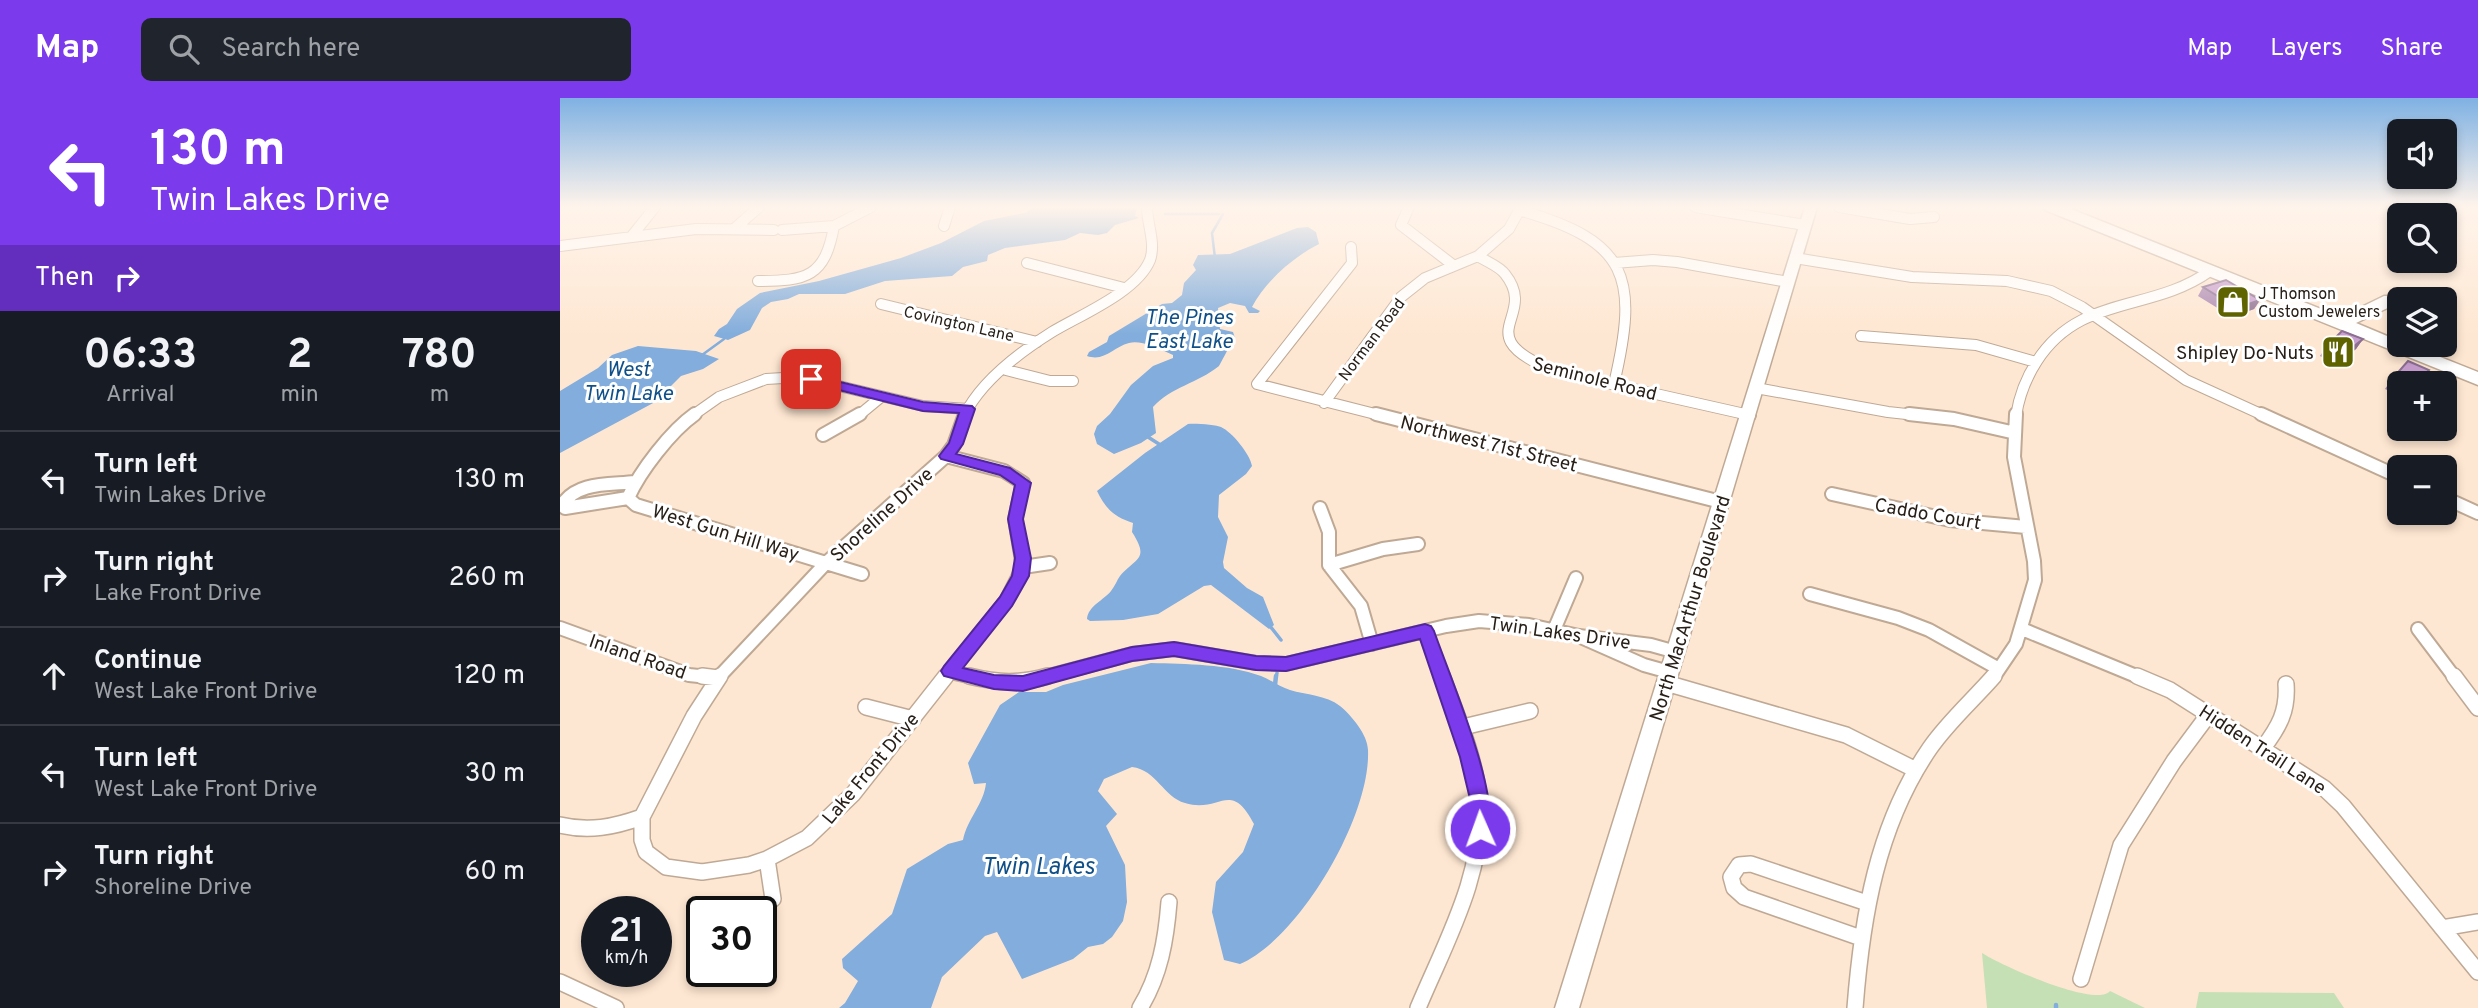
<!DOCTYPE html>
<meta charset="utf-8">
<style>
body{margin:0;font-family:Overpass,sans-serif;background:#20242c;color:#f1f3f6;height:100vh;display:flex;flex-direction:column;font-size:26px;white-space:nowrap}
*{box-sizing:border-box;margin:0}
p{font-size:23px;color:#9ea1a6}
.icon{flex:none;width:38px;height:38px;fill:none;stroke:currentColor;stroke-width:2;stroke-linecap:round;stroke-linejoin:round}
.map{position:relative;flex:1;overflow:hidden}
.panel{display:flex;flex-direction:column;background:#171b24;width:560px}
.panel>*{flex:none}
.guide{background:#7c3aed;color:#fff;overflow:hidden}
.controls{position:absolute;left:1827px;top:21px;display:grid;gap:14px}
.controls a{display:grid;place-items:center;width:70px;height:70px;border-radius:10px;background:#171b24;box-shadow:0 4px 10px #0003;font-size:35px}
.speed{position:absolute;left:21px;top:798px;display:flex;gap:14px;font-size:35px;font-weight:700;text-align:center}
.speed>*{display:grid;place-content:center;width:91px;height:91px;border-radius:50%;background:#171b24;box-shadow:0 4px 10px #0003;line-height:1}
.speed small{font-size:18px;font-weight:400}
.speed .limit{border:4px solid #111;border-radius:10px;background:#fff;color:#111}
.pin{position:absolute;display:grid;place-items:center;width:60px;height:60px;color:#fff;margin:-30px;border-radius:14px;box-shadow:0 4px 10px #0006}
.me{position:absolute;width:77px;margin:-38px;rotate:358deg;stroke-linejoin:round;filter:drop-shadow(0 0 5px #0008)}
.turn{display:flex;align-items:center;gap:24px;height:147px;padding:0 35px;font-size:32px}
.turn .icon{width:91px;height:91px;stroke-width:2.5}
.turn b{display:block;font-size:49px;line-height:60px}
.then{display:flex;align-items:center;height:66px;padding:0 35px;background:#0003;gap:14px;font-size:26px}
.eta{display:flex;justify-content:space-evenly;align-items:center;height:119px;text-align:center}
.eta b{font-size:42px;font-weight:700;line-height:49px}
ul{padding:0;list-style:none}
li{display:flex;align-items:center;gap:21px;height:98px;padding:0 35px;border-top:2px solid #363941}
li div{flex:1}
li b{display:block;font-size:26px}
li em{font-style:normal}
header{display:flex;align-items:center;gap:42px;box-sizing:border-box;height:98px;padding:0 35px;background:#7c3aed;color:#fff}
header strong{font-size:33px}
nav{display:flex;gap:38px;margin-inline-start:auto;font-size:24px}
.search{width:490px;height:63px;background:#20242c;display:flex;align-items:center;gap:18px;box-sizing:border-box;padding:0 24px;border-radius:10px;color:#9ea1a6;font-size:26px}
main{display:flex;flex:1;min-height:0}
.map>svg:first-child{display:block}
.green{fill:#c6e0b5}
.water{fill:#82addc}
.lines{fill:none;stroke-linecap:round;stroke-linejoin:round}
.stream-far2{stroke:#82addc;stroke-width:2.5}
.stream-far1{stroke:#82addc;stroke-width:3.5}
.stream{stroke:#82addc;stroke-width:4.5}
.street-far2-casing{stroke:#bfa995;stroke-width:12}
.street-far1-casing{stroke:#bfa995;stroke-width:16}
.street-casing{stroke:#bfa995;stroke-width:18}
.secondary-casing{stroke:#bfa995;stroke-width:3}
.highway-casing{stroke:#bfa995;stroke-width:3}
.street-far2{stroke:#fff;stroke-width:10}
.street-far1{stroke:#fff;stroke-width:12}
.street{stroke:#fff;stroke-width:15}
.secondary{fill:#fff;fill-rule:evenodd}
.highway{fill:#fff;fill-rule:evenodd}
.wall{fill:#ac88b2}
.shaded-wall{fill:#8c6f91}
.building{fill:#c89ecf;stroke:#8c6f91;stroke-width:2}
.route{fill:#7c3aed;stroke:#51269a;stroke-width:2}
.labels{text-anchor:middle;stroke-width:6;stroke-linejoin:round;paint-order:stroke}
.far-poi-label{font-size:16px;fill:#282018;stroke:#fff;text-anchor:start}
.far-street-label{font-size:16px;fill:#282018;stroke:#fff}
.poi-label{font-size:19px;fill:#282018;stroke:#fff;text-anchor:end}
.street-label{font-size:19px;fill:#282018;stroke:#fff}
.water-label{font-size:21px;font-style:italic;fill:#105089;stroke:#fff}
.near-water-label{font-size:24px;font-style:italic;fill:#105089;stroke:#fff}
</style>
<header>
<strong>Map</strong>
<div class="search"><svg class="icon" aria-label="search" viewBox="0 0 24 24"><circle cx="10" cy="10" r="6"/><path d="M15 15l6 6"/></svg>Search here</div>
<nav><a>Map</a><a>Layers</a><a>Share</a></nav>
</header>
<main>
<section class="panel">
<div class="guide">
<div class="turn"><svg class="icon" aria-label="left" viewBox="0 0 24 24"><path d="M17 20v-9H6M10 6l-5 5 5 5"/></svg><div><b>130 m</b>Twin Lakes Drive</div></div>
<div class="then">Then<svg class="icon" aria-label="right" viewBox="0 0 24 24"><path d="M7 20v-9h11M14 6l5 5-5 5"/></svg></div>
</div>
<div class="eta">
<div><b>06:33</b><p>Arrival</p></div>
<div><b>2</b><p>min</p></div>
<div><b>780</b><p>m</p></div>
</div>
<ul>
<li><svg class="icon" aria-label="left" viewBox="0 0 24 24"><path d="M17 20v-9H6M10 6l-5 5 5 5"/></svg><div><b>Turn left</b><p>Twin Lakes Drive</p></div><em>130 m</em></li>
<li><svg class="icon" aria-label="right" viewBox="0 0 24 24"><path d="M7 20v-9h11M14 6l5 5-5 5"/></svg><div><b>Turn right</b><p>Lake Front Drive</p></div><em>260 m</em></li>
<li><svg class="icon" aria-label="ahead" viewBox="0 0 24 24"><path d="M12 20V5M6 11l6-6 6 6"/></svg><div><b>Continue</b><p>West Lake Front Drive</p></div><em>120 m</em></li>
<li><svg class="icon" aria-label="left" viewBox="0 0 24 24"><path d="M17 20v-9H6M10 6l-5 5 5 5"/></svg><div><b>Turn left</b><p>West Lake Front Drive</p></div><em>30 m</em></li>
<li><svg class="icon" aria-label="right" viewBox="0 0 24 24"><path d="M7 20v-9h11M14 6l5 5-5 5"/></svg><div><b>Turn right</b><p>Shoreline Drive</p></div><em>60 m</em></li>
</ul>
</section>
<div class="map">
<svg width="1918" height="910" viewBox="0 0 1918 910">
<rect width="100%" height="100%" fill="#fee7d2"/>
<path class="green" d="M 1422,855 C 1444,869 1537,910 1550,893 L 1585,910 L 1427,910 Z
M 1639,894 L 1774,895 L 1784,910 L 1636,910 Z"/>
<path class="water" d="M 474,109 L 577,109 L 575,118 L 579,120 L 555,127 L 547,135 L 538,137 L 520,135 L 505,142 L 445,150 L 428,157 L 427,163 L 403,169 L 392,178 L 325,183 L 285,196 L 239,196 L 228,201 L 211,204 L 202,210 L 190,232 L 168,242 L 154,238 L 159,231 L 167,226 L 177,211 L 200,195 L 259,183 L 341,160 L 381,145 L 424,123 L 465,115 Z
M 748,129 L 756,134 L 759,146 C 733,159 706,183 692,209 L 700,213 L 698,215 L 689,215 L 685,208 L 670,205 L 658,210 L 660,231 L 673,234 L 675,240 C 670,246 660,267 659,268 C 638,285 611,289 593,309 L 596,335 L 581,345 L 554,356 L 537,346 L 534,336 L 537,328 L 550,316 L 571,287 L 593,268 L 613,260 L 613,257 L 602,252 L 597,244 L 591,247 C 584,246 577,243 569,245 C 553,249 545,264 527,258 L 529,254 L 547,244 L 549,238 L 602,206 L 612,205 L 622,197 L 624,185 L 636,172 L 633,167 L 638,157 L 670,156 L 737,130 Z
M 78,248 L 136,253 L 159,261 L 143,271 L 121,278 L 95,304 L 0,355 L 0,293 L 38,270 L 52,257 Z
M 628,326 C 635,325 657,327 661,329 C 672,334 690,356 692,368 L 686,376 L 659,397 L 658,419 L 668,439 L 663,464 L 664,470 L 687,490 L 703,499 L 714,527 L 709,531 L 651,487 L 644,488 L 598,516 L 563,522 L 530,523 L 527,521 C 528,508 544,502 551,493 C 555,488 557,482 560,478 C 576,459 590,462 572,434 L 573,425 C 554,419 545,410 537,393 L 585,355 Z
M 591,565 C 626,566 668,566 701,578 C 711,582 720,589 730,592 C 746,597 766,597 780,608 C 791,617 808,637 808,652 C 811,718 740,840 680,866 L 664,862 L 652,814 L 656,784 L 683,754 L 694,726 C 670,680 660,716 625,705 C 603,699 597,672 572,669 L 544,681 L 538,693 L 557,716 L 546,728 L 565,767 L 567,804 L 563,823 L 552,839 L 543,846 L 528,849 L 513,861 L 462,881 L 437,834 L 425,838 L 382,879 L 371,910 L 279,910 L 285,905 L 298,883 L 283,870 L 282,861 L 332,816 L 347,771 L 388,746 L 403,742 C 407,721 424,706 426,685 L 414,686 L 408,665 L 440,607 L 459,594 L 486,594 L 503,587 Z"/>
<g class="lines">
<path class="stream-far2" d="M 605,116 L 659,116
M 655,160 L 652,135 L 663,116
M 142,257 L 164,241"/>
<path class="stream-far1" d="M 588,339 L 602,348
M 710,528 L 721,542
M 716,580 L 717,575"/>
<path class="stream" d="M 715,587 L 716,578
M 1496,907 L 1496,910"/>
<defs>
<path id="street-far2" d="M 849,109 L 841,127 L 893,167
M 1135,109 L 1245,127
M 1279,109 L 1350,121 L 1374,119
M 959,112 C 1069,143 1079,179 1054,286
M 384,128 L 390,109
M 174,131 L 199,109
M 222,132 L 274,128 L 311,109
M 71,139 L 95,109
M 0,148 L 136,131 L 214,132
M 791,149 L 792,165 L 697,286 L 823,318
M 918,158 C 927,164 939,168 945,176 C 980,220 905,236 994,273 L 1189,317
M 1235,160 L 1352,179 L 1447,183 L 1491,193 L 1522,209 L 1626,282 L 1705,318
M 467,165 L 564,190
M 1054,165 L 1093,162 L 1117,164 L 1228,184
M 198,183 C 247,183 265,179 274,128
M 321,206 L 477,244
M 1301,238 L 1416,247 L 1476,264
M 446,272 L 490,283 L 513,283
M 1196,290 L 1328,314 L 1365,318
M 764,305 L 841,199 L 865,180 L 918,158 L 949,131 L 961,109
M 132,318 L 159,299 L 206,281 L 241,279 L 363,308 L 408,311
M 298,318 L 321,299
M 404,318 C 421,283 460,254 492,234 C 520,217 577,194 590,162 C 596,145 587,126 587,109
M 1456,318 C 1459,298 1466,280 1477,263 C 1520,196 1591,215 1650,173"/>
<path id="street-far1" d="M 816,316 L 1161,404
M 1185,316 L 1189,317
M 1349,316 L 1394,321 L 1451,334
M 1701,316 L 1839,379
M 263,337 L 300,316
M 386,358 L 394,347 L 405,316
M 1272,396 L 1390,422 L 1466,429
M 68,400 C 80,373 111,333 135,316
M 68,400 L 76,407 L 302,476
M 68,400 L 5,410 L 2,407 C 17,383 50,387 75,384
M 1885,400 L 1918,415
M 760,410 L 769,434 L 769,467 L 801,508 L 812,546
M 769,467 L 823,451 L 858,446
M 463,469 L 490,465
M 1250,496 L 1338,520 L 1369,532 L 1439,571
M 0,530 L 129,577 L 158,580
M 1462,531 L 1581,580
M 1858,531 L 1895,580
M 994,532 L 1016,480
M 865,533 L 883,580
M 1023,540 L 1084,567 L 1109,574
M 390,574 L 417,580
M 158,580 L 266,465 L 386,358
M 385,580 L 446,503 L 463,469 L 455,421 L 463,385 L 444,373 L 386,358
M 481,580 L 572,556 L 614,551 L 696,565 L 726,566 L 886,528 L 919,523 L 969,527 L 1019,538 L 1091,547 L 1116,554
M 1433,580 L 1456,546 L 1475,482 L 1474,463 L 1454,359 L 1456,316"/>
<path id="street" d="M 142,578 L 158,580
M 160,578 L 134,618 L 82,719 L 82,742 L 86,754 L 106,769 L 142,774 L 189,767 L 207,761 L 247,740 L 293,696 L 386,578
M 409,578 C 438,585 460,586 488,578
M 1577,578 L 1610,592 L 1764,690 L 1783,708 L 1918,874
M 1894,578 L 1918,610
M 1106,585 L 1286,637 L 1356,672
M 306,609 L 353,621
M 899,630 L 970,613
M 1703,650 C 1719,629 1728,613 1726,586
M 0,727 C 29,734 54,729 82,719
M 207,761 L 213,801
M 1882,830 L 1918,824
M 1301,840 L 1184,799 L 1174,790 L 1171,779 L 1179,767 L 1191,766 L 1307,805
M 1521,881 L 1561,747 L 1614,663 L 1649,616
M 0,884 L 56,910
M 580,910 C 600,877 606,842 609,804
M 858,910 C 885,845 926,774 919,701 C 915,659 897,618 882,578
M 1295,910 C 1302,819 1317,727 1370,650 C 1388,624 1413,602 1434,578"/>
<path id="secondary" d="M 1245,109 L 1257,109 L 1019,910 L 995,910 Z"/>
<path id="highway" d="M 1483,109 L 1506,109 L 1781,219 L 1824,198 L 1836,198 L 1839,202 L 1836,206 L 1796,225 L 1839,243 L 1839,247 L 1850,247 L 1918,274 L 1918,287 L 1485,112 Z"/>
</defs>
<use href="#street-far2" class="street-far2-casing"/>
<use href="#street-far1" class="street-far1-casing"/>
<use href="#street" class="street-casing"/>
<use href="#secondary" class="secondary-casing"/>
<use href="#highway" class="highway-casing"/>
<use href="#street-far2" class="street-far2"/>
<use href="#street-far1" class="street-far1"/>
<use href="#street" class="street"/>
<use href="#secondary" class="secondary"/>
<use href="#highway" class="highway"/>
</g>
<path class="wall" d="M 1643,189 L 1700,202 L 1694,211 L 1672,219 L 1638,198 Z
M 1803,241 L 1796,251 L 1777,266 L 1760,258 L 1766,249 Z
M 1832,281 L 1858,285 L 1839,285 L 1839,297 L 1825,291 Z"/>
<path class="shaded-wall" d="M 1700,202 L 1694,211 L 1672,219 L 1677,210 Z
M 1803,241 L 1796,251 L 1777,266 L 1784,256 Z"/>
<path class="building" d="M 1666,182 L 1700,202 L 1677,210 L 1643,189 Z
M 1782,233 L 1803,241 L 1784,256 L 1766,249 Z
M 1848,263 L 1869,272 L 1857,285 L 1842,285 L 1832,281 Z"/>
<linearGradient id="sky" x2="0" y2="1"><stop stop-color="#7fb1e3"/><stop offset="0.46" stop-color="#fff4eb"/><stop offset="1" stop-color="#fff4eb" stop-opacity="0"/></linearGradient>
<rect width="1918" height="237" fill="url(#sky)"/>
<path class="route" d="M 251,277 L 363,304 L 412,308 L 415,311 L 403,346 L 396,356 L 450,370 L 471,385 L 463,421 L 471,460 L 469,478 L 452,508 L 403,570 L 434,577 L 463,578 L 572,549 L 614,544 L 696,558 L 726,559 L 865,526 L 871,528 L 874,533 C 888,574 943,701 927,737 L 920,740 L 913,737 L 910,731 L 910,701 L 900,659 L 860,541 L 726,573 L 696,572 L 614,558 L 572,563 L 463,593 L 434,591 L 384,578 L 381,573 L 384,568 L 440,499 L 452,478 L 455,460 L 448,421 L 455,387 L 440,377 L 381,361 L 379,358 L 389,345 L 399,315 L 363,313 L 247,284 L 245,281 Z"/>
<defs>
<symbol id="shop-square" viewBox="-11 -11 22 22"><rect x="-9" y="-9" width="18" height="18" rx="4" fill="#5e6300" stroke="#fff"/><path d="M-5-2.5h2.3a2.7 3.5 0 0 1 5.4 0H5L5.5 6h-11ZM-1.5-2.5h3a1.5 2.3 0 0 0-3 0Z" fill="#fff"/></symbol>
<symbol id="restaurant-square" viewBox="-11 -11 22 22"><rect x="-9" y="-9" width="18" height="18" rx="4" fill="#5e6300" stroke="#fff"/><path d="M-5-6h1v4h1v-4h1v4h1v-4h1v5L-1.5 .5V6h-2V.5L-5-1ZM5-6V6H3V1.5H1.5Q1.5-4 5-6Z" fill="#fff"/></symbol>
</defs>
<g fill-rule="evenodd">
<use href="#shop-square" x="1654" y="185" width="38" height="38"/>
<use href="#restaurant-square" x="1759" y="235" width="38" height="38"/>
</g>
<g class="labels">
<g class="far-poi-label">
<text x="1698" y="201">J Thomson<tspan x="1698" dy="18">Custom Jewelers</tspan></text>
</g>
<g class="far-street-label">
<text transform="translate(399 225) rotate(13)" y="6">Covington Lane</text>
<text transform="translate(811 241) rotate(-53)" y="6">Norman Road</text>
</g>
<g class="poi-label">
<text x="1754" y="261">Shipley Do-Nuts</text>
</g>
<g class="street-label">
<text transform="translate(1035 280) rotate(14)" y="7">Seminole Road</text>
<text transform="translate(929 345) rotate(14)" y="7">Northwest 71st Street</text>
<text transform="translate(1368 415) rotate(10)" y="7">Caddo Court</text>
<text transform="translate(321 416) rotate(-42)" y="7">Shoreline Drive</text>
<text transform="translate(166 434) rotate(17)" y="7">West Gun Hill Way</text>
<text transform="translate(1129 510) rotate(-73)" y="7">North MacArthur Boulevard</text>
<text transform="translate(1000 534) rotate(8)" y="7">Twin Lakes Drive</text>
<text transform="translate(78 558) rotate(19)" y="7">Inland Road</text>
<text transform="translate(1703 651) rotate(33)" y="7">Hidden Trail Lane</text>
<text transform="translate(310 670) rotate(-50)" y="7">Lake Front Drive</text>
</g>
<g class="water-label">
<text x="629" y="226">The Pines<tspan x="629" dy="24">East Lake</tspan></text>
<text x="68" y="278">West<tspan x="68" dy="24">Twin Lake</tspan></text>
</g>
<g class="near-water-label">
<text x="478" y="776">Twin Lakes</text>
</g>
</g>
</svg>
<div class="controls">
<a><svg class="icon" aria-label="sound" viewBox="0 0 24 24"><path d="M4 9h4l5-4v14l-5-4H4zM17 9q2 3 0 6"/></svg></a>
<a><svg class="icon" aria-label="search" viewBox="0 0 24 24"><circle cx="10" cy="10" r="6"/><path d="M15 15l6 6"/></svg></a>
<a><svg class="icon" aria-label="layers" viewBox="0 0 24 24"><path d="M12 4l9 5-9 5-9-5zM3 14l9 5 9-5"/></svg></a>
<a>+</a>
<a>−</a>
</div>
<div class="speed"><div>21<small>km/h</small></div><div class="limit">30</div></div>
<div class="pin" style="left:251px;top:281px;background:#d93025"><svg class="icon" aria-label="arrive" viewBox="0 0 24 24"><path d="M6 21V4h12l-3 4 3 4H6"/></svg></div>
<svg class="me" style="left:920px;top:731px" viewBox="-20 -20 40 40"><circle r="17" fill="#7c3aed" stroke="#fff" stroke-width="3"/><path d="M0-11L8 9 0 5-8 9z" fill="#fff"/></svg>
</div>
</main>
